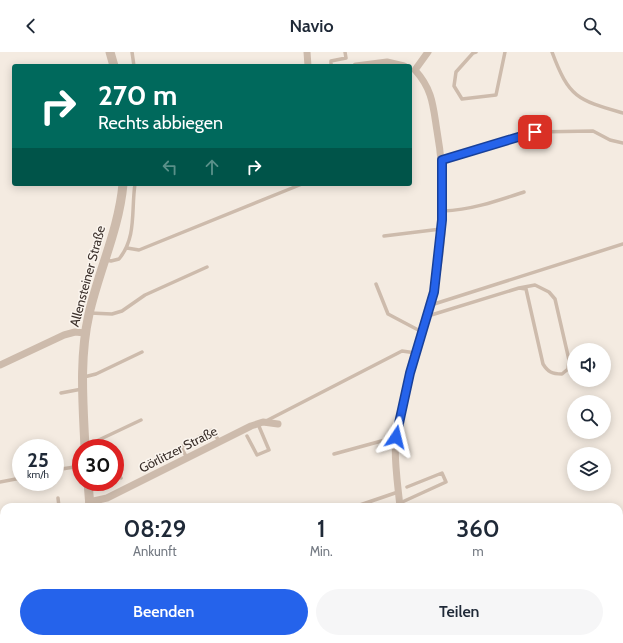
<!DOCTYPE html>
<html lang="de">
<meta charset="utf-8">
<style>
body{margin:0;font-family:Cabin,sans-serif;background:#f6f6f7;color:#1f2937;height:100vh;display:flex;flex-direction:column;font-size:15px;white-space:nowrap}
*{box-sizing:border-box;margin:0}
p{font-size:13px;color:#747a83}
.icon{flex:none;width:22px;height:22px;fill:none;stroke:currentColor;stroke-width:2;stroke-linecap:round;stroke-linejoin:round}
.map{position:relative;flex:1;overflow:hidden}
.details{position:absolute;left:0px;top:451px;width:623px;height:140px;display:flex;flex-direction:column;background:#fff;border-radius:12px 12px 0 0;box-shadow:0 2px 10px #0003}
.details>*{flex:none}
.banner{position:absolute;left:12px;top:12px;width:400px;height:122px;border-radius:4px;box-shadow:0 2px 10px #0003;background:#00695c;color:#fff;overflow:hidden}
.buttons{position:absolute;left:567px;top:291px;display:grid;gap:8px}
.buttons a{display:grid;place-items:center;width:44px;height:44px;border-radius:50%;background:#fff;box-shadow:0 2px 10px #0003;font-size:20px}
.speed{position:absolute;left:12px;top:387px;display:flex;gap:8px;font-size:20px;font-weight:700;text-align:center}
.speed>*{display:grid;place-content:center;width:52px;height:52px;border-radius:50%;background:#fff;box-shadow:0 2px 10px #0003;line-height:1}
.speed small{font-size:10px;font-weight:400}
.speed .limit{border:6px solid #d22;background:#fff;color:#111}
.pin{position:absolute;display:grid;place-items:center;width:34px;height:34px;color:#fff;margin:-17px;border-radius:8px;box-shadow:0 2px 6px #0006}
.me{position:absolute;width:44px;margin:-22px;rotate:10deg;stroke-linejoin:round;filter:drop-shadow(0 0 3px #0008)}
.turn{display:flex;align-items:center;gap:14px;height:84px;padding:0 20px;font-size:18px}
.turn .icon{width:52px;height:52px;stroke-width:2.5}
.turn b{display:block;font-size:28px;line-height:34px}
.lanes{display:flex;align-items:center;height:38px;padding:0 20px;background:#0003;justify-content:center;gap:20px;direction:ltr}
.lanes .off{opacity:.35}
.eta{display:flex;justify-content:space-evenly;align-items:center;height:68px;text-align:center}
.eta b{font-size:24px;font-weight:600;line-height:28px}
.primary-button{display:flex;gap:8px;margin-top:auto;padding:8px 20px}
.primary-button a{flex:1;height:46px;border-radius:24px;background:#2563eb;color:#fff;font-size:16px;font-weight:600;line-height:46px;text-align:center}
.primary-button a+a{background:#f6f6f7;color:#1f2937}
header{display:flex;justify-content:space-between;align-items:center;height:52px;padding:0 20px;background:#fff;font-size:18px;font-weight:600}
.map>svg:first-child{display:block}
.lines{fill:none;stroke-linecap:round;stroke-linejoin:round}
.service{stroke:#cdbbac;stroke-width:3.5}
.minor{stroke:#cdbbac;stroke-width:7}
.tertiary{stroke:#cdbbac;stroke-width:9}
.route-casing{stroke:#184099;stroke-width:10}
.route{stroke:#2563eb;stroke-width:7}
.labels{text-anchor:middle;stroke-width:3;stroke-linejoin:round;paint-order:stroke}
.street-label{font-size:13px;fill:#3b302b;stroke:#fbf5ee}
</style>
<header><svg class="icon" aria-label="back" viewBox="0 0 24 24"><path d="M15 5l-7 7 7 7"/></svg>Navio<svg class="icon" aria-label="search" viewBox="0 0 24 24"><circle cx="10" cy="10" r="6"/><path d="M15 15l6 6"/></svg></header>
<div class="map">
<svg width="623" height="591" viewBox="0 0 623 591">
<rect width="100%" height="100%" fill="#f4ebe1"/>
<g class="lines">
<path class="service" d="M 132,0 L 134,14
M 476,0 L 473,1 L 456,20 L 454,34 L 462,47 L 496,43 L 505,0
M 552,0 C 569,46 578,48 623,61
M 331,14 L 331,9 L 346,6 L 345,0
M 442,109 L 535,80 L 593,79 L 610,88 L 623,91
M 443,159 C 471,158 497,149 524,140
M 384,184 L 441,177
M 127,196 L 139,198 L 302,132
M 106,208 L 111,209 L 119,207 C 137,185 131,158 135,132
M 376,232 L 388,262 L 422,280
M 431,253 L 623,192
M 90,261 L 112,262 L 122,259 L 145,243 L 207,215
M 428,264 L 519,236 L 526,237 L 543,312 C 548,320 552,322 562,322 L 568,317 L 569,308 L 555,247 L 549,240 L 535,233 L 519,236
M 84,325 L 96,322 L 142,300
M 61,341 L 82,337
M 266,369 L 402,299 L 416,301
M 247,384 L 257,403 L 269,398 L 258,372
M 86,394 L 141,368
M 334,402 L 396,385
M 187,406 L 181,395 L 212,378 L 219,389
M 115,415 L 121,426
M 55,418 L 81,414
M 0,430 L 21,426
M 58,446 L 59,455
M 400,451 L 446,430 L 442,421 L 407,435
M 354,455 L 398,440
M 91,587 L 92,591
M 177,587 L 179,591
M 296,587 L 297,591
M 340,587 L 341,591
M 146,591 L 159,587
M 188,591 L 201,587
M 388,591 L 402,587"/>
<path class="minor" d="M 307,0 L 308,14
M 356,14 L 387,10 L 404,14
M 415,18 L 428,0
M 0,313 L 64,283 L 75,280 L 85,281
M 89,450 L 107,446 L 251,374 L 263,370 L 278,372
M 400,455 C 398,434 393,403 396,382 C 404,334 422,289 433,242 C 445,192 446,130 437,79 C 433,54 433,38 415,18
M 619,506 L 623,507
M 434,587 L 435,591
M 238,591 L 248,587"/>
<path class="tertiary" d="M 110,0 L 114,14
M 85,396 C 83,352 79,306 89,262 C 99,218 119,177 123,132
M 88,430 L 90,455
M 111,587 L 112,591"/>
</g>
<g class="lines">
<defs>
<path id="route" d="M 396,385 L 410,321 L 434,240 L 442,168 L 442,108 L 535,80"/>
</defs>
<use href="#route" class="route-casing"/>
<use href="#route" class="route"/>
</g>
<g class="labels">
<g class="street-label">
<text transform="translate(87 224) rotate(-75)" y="5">Allensteiner Straße</text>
<text transform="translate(178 397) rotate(-27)" y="5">Görlitzer Straße</text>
</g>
</g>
</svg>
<div class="buttons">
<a><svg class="icon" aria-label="sound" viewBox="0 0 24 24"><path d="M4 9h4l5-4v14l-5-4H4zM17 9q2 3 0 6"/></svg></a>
<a><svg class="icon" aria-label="search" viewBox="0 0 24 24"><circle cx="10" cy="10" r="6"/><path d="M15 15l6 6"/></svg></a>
<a><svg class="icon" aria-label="layers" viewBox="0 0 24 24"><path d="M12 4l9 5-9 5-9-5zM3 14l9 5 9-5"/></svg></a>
</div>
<div class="speed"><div>25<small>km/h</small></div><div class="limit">30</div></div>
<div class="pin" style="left:535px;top:80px;background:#d93025"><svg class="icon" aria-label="arrive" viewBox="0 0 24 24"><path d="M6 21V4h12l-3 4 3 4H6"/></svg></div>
<svg class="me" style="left:396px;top:385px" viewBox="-20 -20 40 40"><path d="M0-17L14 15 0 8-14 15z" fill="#2563eb" stroke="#fff" stroke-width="4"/></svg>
<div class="banner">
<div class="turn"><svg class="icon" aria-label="right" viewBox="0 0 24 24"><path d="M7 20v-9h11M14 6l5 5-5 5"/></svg><div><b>270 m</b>Rechts abbiegen</div></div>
<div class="lanes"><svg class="icon off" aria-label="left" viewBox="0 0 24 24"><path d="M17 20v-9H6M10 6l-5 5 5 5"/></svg><svg class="icon off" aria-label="ahead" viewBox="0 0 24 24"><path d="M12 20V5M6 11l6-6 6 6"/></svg><svg class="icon" aria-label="right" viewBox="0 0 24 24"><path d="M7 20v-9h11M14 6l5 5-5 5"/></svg></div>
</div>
<section class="details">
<div class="eta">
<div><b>08:29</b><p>Ankunft</p></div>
<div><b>1</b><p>Min.</p></div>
<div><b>360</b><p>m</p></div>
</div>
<div class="primary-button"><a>Beenden</a><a>Teilen</a></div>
</section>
</div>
